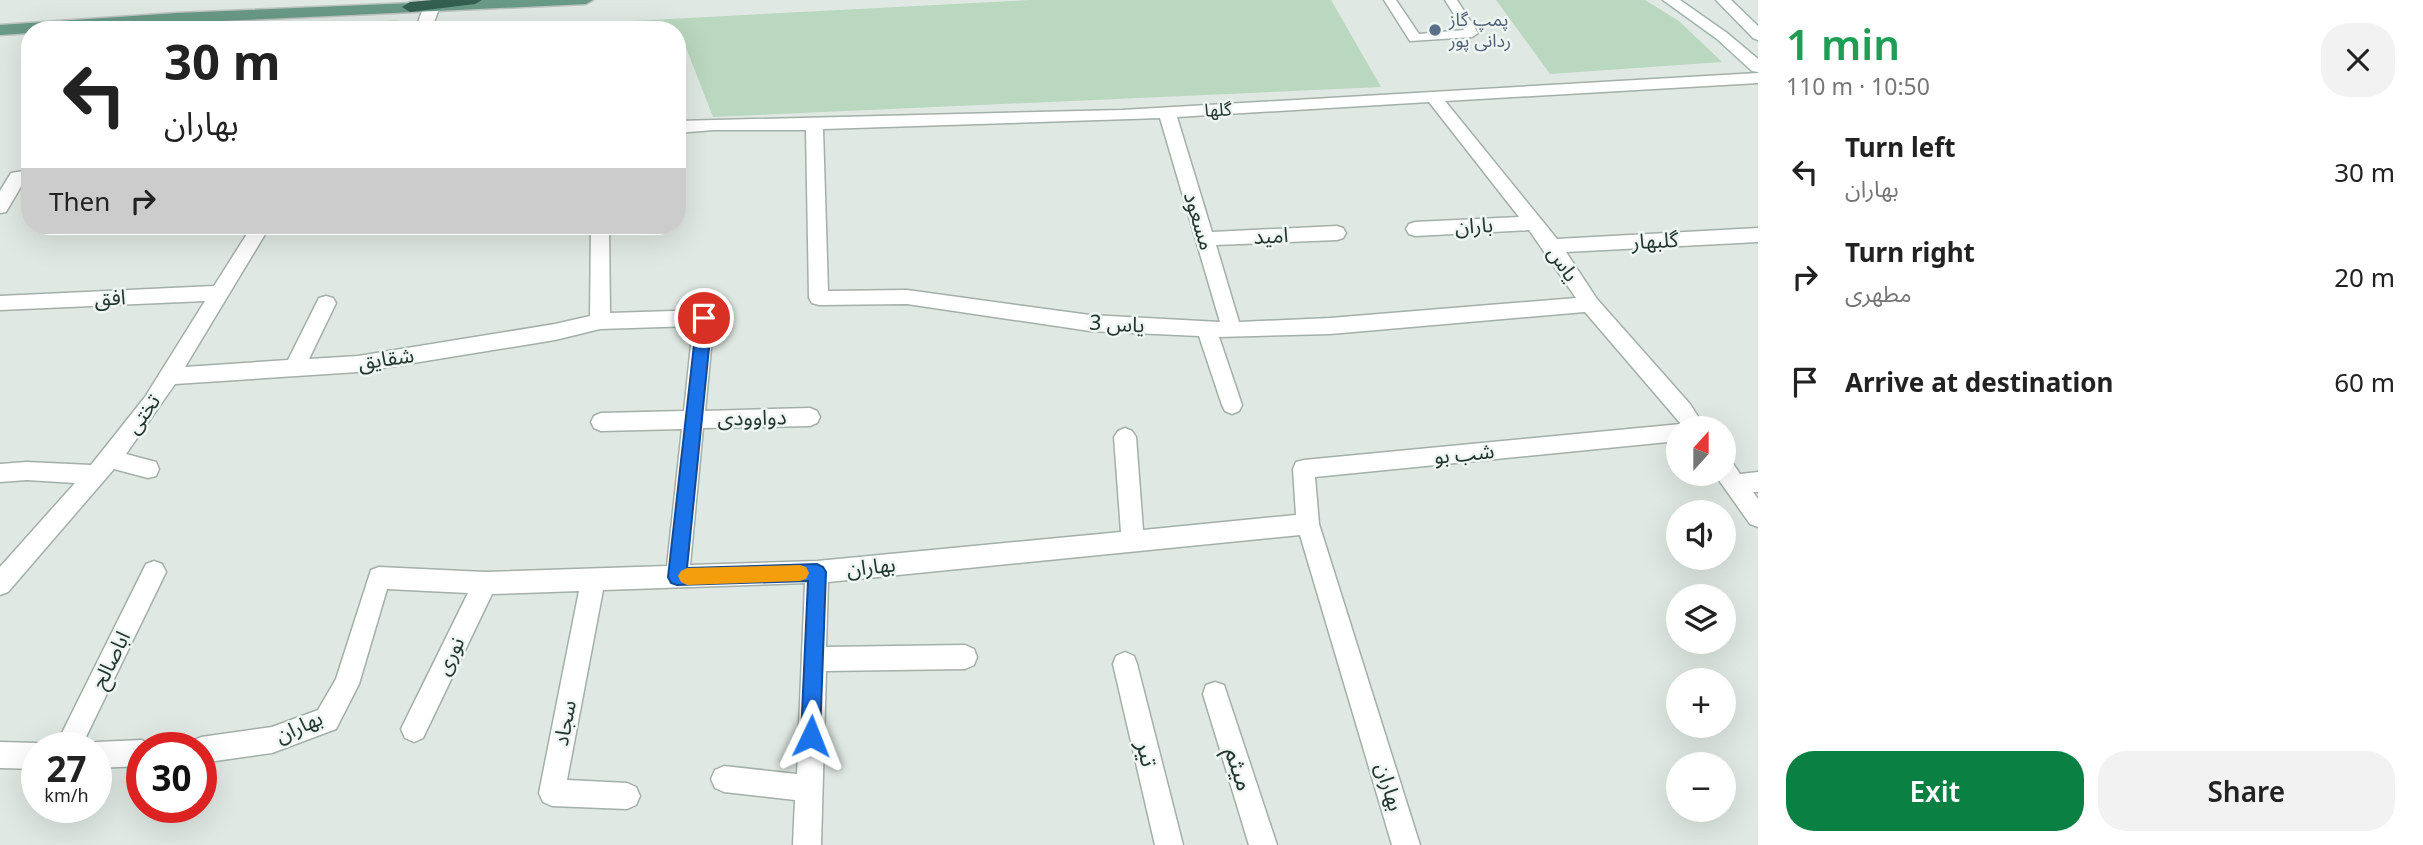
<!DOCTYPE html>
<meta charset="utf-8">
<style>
body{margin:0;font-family:"Noto Sans","Noto Sans Arabic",sans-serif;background:#f2f2f2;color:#222;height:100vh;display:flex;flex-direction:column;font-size:26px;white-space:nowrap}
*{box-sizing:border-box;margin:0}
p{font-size:23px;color:#767676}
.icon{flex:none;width:38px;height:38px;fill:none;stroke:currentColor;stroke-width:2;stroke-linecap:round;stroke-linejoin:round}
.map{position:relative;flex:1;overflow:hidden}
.panel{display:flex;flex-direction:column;background:#fff;width:665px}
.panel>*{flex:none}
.top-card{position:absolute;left:21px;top:21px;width:665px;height:214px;border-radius:28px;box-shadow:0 7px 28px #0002;background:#fff;color:#222;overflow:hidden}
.needle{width:46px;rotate:21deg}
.buttons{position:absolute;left:1666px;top:416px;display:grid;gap:14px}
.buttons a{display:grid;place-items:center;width:70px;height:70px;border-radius:50%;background:#fff;box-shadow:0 7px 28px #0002;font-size:35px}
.speed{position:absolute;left:21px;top:732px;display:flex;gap:14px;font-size:35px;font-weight:700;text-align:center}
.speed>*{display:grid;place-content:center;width:91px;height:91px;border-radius:50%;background:#fff;box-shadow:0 7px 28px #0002;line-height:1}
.speed small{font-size:18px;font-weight:400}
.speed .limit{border:10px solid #d22;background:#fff;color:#111}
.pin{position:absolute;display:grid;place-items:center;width:60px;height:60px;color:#fff;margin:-30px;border:4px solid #fff;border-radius:50%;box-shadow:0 2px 7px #0007}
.me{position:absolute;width:77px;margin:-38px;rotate:2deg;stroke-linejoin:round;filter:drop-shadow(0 0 5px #0008)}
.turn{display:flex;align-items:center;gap:24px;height:147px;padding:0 28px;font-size:32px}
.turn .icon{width:91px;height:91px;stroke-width:2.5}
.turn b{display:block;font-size:49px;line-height:60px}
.then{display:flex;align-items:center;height:66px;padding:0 28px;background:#0003;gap:14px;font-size:26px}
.round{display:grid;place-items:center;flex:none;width:74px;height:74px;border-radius:28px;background:#f2f2f2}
.summary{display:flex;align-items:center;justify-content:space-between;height:119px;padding:0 28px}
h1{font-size:42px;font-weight:600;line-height:52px;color:#1e9e55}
.primary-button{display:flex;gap:14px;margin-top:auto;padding:14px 28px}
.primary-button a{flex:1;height:80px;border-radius:28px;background:#0b8043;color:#fff;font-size:28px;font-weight:600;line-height:80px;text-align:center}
.primary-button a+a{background:#f2f2f2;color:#222}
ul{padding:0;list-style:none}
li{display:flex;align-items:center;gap:21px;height:105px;padding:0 28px}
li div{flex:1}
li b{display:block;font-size:26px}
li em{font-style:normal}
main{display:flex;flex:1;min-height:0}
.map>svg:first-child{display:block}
.green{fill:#bad7bf}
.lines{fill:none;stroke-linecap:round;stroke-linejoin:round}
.lane-casing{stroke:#a3afa9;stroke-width:3}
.street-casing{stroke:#a3afa9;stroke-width:3}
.secondary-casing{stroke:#a0b3aa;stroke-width:3}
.primary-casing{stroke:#bdc3c1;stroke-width:3}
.highway-casing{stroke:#bdc3c1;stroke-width:3}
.lane{fill:#fff;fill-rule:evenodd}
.street{fill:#fff;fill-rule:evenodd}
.secondary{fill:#fff;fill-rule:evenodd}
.primary{fill:#699987;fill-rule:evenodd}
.highway{fill:#325f50;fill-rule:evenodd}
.route{fill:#1a73e8;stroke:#114b97;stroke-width:2}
.slow{fill:#f59e0b}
.service-dot{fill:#5c6f8a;stroke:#eff6f2;stroke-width:2.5}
.labels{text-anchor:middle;stroke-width:5;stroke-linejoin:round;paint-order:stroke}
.far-service-label{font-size:18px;fill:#4e5e75;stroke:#eff6f2;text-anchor:start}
.far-street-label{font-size:18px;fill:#22362f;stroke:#eff6f2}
.street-label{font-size:21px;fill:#22362f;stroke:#eff6f2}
.near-street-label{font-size:24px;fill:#22362f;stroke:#eff6f2}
</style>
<main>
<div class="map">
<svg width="1758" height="845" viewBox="0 0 1758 845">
<rect width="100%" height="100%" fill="#dfe8e3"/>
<path class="green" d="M 1031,0 L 1331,0 L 1381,87 L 713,117 L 685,45 L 677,45 L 677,30 L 459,30 Z
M 1496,0 L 1645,0 L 1679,21 L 1722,62 L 1550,74 Z
M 397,20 L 395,30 L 255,30 Z"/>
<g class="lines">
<defs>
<path id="lane" d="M 1384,0 L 1396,0 L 1419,34 L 1464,30 L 1445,0 L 1457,0 L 1478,33 L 1472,37 L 1410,41 Z"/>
<path id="street" d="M 432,1 L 440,6 L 431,30 L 415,30 L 424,6 Z
M 1758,73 L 1758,83 L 1445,101 L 1557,239 L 1758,228 L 1758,242 L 1566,252 L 1597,299 L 1690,404 L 1706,429 L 1678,429 L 1678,441 L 1315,477 L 1319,524 L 1420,845 L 1392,845 L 1300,535 L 828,582 L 826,647 L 965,645 L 974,649 L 977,657 L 974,665 L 965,669 L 826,671 L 821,845 L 793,845 L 795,800 L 724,792 L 715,788 L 711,779 L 715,770 L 724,766 L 797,774 L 805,583 L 603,590 L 567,780 L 627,783 L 636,787 L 640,796 L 636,805 L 627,809 L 552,806 L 543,802 L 539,793 L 579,591 L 492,594 L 423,738 L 414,742 L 405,738 L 401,729 L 468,593 L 387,589 L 359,684 L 336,729 L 272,753 L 201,763 L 201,747 L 189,747 L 192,741 L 201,737 L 272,727 L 318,710 L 336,679 L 371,570 L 379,567 L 485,572 L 667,566 L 682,429 L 601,431 L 594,428 L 591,422 L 594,416 L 601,413 L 684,411 L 693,326 L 600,329 L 555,340 L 358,372 L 175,384 L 126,454 L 156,462 L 159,469 L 156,476 L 148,478 L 114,469 L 8,592 L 0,595 L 0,567 L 75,483 L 27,480 L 0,482 L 0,464 L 27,462 L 91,465 L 145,397 L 205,301 L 0,310 L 0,296 L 214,286 L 252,226 L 270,226 L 185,367 L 288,360 L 319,298 L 326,296 L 333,298 L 336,303 L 309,359 L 358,356 L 555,324 L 590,316 L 591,226 L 609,226 L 610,313 L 704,310 L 711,313 L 714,318 L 705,411 L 810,408 L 817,411 L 820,417 L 817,423 L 810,426 L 703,428 L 690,565 L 817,561 L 1121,532 L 1114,437 L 1118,431 L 1125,428 L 1132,431 L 1136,437 L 1143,530 L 1296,515 L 1293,469 L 1296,462 L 1304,460 L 1681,424 L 1585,312 L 1330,334 L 1219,337 L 1242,405 L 1239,411 L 1232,414 L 1225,411 L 1222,405 L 1199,336 L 1090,331 L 907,304 L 819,305 L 812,303 L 809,298 L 806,130 L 714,130 L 677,133 L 677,121 L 1122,110 ZM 1429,102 L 1519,217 L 1415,222 L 1409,224 L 1406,229 L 1409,234 L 1415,236 L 1529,230 L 1576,298 L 1330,318 L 1239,322 L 1216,245 L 1337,240 L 1343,238 L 1346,233 L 1343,228 L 1337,226 L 1212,232 L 1177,117 ZM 1160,118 L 1220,322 L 1090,315 L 907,290 L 828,291 L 823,129 Z
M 30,170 L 30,182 L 23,183 L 6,212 L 0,213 L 0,191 L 11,173 Z
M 1724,460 L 1732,462 L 1740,474 L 1758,472 L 1758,492 L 1753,492 L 1758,499 L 1758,527 L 1750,524 L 1716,476 L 1724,474 Z
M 154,561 L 162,564 L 166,572 L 81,747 L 55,747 L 146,564 Z
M 1125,652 L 1134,656 L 1137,664 L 1183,845 L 1155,845 L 1113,664 L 1116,656 Z
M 1215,682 L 1224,685 L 1227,694 L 1277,845 L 1249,845 L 1203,694 L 1206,685 Z
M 142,740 L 152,747 L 142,747 L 142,766 L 96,768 L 96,747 L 86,747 L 96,742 Z
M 0,742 L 37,743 L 46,747 L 37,747 L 37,769 L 0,768 Z"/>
<path id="secondary" d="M 1663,0 L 1680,0 L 1727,33 L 1758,59 L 1758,72 L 1752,71 L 1717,39 Z
M 1716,0 L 1731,0 L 1758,26 L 1758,40 L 1753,38 Z"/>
<path id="primary" d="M 483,0 L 593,0 L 586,4 L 30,30 L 30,33 L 0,35 L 0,25 L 177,13 Z"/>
<path id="highway" d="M 433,0 L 482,0 L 475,4 L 410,12 L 402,7 L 410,2 Z"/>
</defs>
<use href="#lane" class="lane-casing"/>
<use href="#street" class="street-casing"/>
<use href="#secondary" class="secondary-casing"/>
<use href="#primary" class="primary-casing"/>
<use href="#highway" class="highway-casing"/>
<use href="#lane" class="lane"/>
<use href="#street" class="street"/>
<use href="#secondary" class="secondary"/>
<use href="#primary" class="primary"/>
<use href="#highway" class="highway"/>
</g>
<path class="route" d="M 704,312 L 712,318 L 687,568 L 817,564 L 823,567 L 826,572 L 820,736 L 817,743 L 811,746 L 804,743 L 801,736 L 808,581 L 677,585 L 671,583 L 668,577 L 697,318 Z"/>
<path class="slow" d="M 800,565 L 806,567 L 809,573 L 806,579 L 800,581 L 687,585 L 681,582 L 678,576 L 681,571 L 687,568 Z"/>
<circle class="service-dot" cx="1435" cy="30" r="7"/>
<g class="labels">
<g class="far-service-label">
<text x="1449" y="26">پمپ گاز<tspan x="1449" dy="21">ردانی پور</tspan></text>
</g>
<g class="far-street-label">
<text transform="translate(1218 110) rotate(-3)" y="6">گلها</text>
</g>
<g class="street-label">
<text transform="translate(1199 221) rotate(73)" y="7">مسعود</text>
<text transform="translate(1474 226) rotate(-3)" y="7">باران</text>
<text transform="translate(1271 236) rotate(-3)" y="7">امید</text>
<text transform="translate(1655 241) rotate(-3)" y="7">گلبهار</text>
<text transform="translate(1563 264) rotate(56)" y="7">یاس</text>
<text transform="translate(110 298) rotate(-3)" y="7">افق</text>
<text transform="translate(1117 324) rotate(3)" y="7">یاس 3</text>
<text transform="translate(386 359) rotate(-8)" y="7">شقایق</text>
<text transform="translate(143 414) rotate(-54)" y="7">تختی</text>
<text transform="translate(752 418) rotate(-1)" y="7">دواوودی</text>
<text transform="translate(1464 454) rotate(-6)" y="7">شب بو</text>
<text transform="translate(871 567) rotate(-6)" y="7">بهاران</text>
<text transform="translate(450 656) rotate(-64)" y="7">نوری</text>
<text transform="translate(111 660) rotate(-64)" y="7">اباصالح</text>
<text transform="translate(565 723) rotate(-79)" y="7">سجاد</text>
<text transform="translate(299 727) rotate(-24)" y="7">بهاران</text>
<text transform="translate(1389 787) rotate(73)" y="7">بهاران</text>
</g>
<g class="near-street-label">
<text transform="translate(1147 754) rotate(77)" y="8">تیر</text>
<text transform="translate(1239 769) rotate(72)" y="8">میثم</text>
</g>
</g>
</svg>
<div class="buttons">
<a><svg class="needle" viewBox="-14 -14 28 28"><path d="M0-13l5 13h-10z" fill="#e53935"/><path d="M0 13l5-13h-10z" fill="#767676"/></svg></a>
<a><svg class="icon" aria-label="sound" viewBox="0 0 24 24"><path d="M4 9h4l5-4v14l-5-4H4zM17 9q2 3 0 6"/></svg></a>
<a><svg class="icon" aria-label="layers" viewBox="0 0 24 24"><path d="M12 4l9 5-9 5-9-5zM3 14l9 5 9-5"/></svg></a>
<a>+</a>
<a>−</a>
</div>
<div class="speed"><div>27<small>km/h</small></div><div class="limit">30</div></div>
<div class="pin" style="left:704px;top:318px;background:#d93025"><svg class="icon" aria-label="arrive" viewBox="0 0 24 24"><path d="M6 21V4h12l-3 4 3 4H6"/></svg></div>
<svg class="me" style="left:811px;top:736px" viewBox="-20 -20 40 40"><path d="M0-17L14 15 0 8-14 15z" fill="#1a73e8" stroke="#fff" stroke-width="4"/></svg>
<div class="top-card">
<div class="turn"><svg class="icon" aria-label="left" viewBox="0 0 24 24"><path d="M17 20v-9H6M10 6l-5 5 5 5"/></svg><div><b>30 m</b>بهاران</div></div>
<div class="then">Then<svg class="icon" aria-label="right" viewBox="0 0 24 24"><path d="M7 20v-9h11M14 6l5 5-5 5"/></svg></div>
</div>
</div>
<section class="panel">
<div class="summary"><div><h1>1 min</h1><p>110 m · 10:50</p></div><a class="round"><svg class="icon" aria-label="close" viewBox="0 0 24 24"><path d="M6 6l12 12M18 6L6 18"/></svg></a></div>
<ul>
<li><svg class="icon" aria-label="left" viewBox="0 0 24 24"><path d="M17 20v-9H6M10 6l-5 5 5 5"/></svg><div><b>Turn left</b><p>بهاران</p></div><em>30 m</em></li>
<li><svg class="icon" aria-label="right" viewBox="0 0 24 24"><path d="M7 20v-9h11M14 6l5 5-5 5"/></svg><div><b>Turn right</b><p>مطهری</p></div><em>20 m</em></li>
<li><svg class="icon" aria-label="arrive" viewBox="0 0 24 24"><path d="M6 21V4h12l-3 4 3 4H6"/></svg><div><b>Arrive at destination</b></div><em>60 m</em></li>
</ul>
<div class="primary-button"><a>Exit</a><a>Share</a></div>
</section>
</main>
